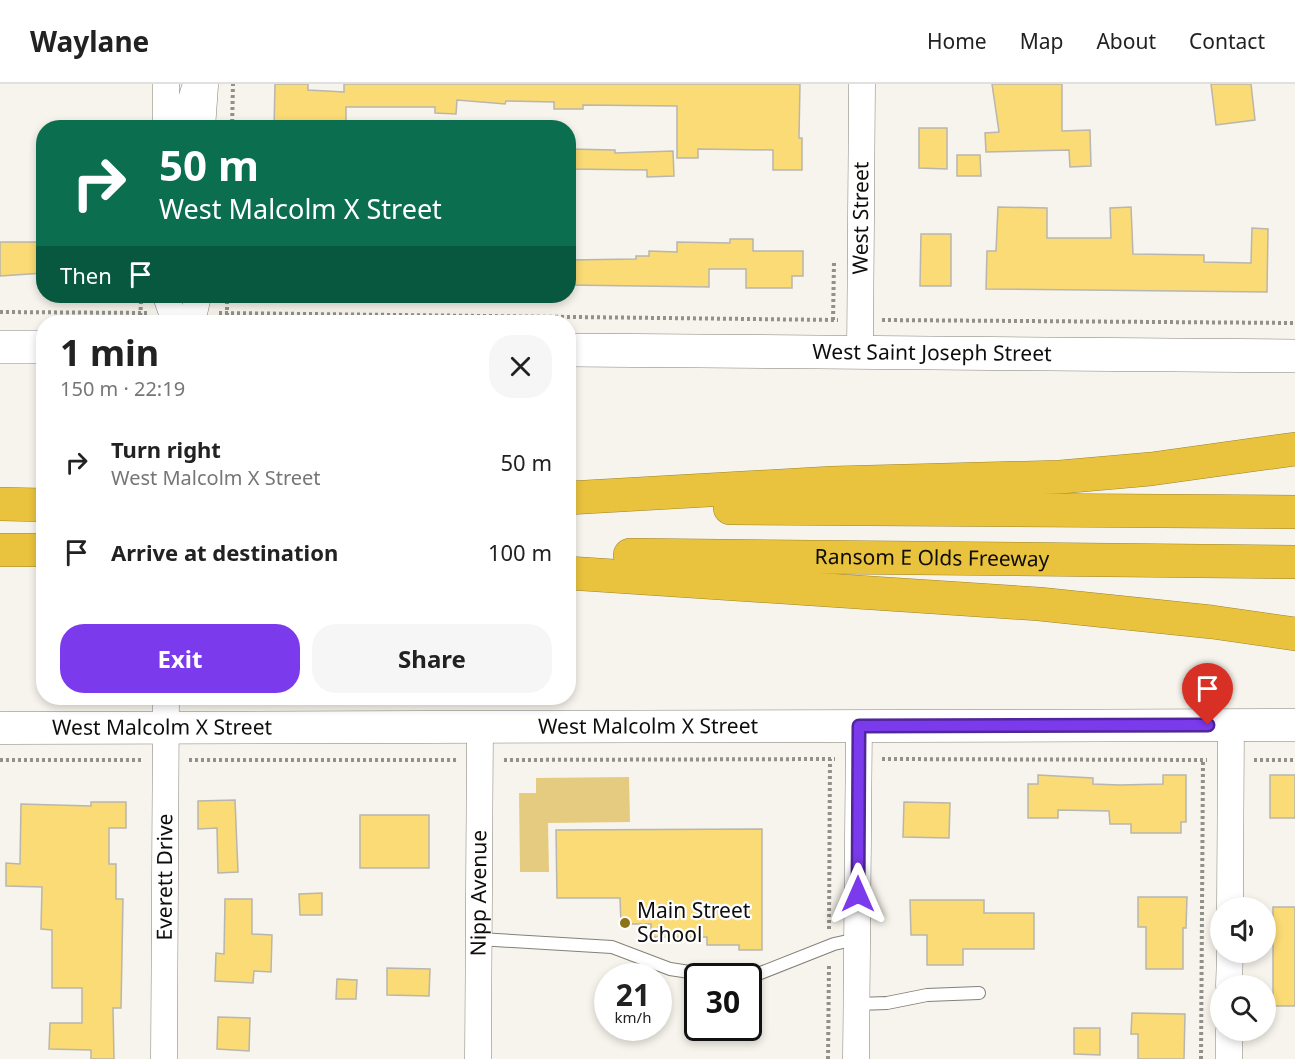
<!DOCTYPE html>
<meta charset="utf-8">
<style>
body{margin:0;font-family:"Noto Sans",sans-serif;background:#f6f6f6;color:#222;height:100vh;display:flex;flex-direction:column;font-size:22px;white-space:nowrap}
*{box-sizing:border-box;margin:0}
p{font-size:20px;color:#767676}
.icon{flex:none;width:33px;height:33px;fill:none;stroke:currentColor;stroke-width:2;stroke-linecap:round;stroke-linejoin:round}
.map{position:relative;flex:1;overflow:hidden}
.side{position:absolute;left:36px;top:231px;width:540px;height:390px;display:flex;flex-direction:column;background:#fff;border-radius:24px;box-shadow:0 3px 9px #0003}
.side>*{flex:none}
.top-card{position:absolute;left:36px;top:36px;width:540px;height:183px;border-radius:24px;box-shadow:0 3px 9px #0003;background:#0b6e4f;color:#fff;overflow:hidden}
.fabs{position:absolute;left:1210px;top:813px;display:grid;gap:12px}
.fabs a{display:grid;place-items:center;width:66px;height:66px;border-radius:50%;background:#fff;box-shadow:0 3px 9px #0003;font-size:30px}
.speed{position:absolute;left:594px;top:879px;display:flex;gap:12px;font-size:30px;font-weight:700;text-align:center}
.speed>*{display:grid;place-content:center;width:78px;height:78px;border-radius:50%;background:#fff;box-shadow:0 3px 9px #0003;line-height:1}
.speed small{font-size:15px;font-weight:400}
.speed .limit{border:3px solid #111;border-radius:9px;background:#fff;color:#111}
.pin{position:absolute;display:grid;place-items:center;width:51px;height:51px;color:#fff;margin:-62px -26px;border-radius:50% 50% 50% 0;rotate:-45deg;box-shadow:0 0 6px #0007}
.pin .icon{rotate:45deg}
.me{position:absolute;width:66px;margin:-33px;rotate:0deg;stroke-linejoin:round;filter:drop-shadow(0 0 4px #0008)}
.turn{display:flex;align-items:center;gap:21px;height:126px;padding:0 24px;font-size:27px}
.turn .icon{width:78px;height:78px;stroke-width:2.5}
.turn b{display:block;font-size:42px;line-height:51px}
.then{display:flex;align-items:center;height:57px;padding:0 24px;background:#0003;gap:12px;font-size:22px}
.round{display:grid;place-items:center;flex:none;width:63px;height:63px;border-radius:24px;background:#f6f6f6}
.head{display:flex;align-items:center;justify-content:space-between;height:102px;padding:0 24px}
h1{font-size:36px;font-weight:700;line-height:45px}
.action{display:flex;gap:12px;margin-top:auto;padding:12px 24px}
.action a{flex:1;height:69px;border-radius:24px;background:#7c3aed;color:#fff;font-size:24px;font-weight:700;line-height:69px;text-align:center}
.action a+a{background:#f6f6f6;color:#222}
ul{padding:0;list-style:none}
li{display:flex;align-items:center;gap:18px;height:90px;padding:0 24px}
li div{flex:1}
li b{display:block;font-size:22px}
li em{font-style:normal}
header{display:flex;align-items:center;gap:36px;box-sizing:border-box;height:84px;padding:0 30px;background:#fff;border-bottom:2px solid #e0e0e0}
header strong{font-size:28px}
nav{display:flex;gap:33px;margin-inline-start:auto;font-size:21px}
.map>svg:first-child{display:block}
.green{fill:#e4cb80}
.building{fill:#fbdb75;stroke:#b8b6ae;stroke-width:1.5}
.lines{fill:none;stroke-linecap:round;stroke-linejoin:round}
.service-casing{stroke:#838079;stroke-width:14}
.minor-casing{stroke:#838079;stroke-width:27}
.tertiary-casing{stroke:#838079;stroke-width:33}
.secondary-casing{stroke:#838079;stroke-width:34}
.motorway-casing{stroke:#9d842c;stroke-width:34}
.path{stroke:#91908a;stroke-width:4;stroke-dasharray:3 3;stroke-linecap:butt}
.service{stroke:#fff;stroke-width:12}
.minor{stroke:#fff;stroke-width:26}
.tertiary{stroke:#fff;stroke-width:32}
.secondary{stroke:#fff;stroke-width:33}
.motorway{stroke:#eac33e;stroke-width:33}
.route-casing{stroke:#51269a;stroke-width:15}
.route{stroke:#7c3aed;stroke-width:10}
.poi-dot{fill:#8c7317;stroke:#fff;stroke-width:2}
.labels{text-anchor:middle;stroke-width:4.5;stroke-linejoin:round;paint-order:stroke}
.street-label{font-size:21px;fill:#0f0e0c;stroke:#fff}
.poi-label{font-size:21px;fill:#0f0e0c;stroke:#fff;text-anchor:start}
</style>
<header>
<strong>Waylane</strong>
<nav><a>Home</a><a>Map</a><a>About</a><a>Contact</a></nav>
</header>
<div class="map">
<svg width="1295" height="975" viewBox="0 0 1295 975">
<rect width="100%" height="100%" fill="#f6f4ec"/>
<path class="green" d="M 629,693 L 630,738 L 548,739 L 549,788 L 520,788 L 519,709 L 536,709 L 536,694 Z"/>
<path class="building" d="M 275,0 L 308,0 L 308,6 L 344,8 L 344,0 L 800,0 L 799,54 L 802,54 L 802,86 L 773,86 L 773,66 L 698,65 L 698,74 L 677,74 L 677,22 L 583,21 L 583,25 L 554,25 L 554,18 L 506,17 L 505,20 L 457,16 L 456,30 L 435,29 L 435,23 L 346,23 L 346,44 L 274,44 Z
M 992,0 L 1062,0 L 1062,47 L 1090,46 L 1091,82 L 1070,83 L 1069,66 L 986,68 L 985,49 L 999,48 Z
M 1211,0 L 1251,0 L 1255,36 L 1216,41 Z
M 919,44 L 947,44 L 947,85 L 919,84 Z
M 568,65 L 615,66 L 615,69 L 673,67 L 674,92 L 647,93 L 647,86 L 568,85 Z
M 957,71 L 980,71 L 981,92 L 957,92 Z
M 998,123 L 1047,124 L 1047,154 L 1111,154 L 1110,124 L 1131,123 L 1133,170 L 1204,171 L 1204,178 L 1251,179 L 1252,144 L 1268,145 L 1267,208 L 986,205 L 987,167 L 996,167 Z
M 921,150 L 951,150 L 951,202 L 920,202 Z
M 730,155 L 753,155 L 753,167 L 803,167 L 803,192 L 792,192 L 792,204 L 746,204 L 746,185 L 709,185 L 709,203 L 568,201 L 568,176 L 636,175 L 636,172 L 649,172 L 649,167 L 677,168 L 677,158 L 730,159 Z
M 0,158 L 44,158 L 44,189 L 0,192 Z
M 1038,691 L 1093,694 L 1093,700 L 1120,701 L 1163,700 L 1163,691 L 1186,691 L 1186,738 L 1181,738 L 1181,749 L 1131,749 L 1131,740 L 1110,740 L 1109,727 L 1058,726 L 1058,734 L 1028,734 L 1028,700 L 1038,700 Z
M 1270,691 L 1295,691 L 1295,734 L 1270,734 Z
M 235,716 L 238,788 L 218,789 L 217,744 L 198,745 L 198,717 Z
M 91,718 L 126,718 L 126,744 L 109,744 L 109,780 L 116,780 L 116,815 L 123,815 L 121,924 L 113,924 L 114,975 L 91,975 L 91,966 L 49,965 L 50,939 L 82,939 L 82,904 L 52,904 L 52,846 L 41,845 L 42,803 L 6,802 L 6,779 L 20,780 L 21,720 L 91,722 Z
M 904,718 L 950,719 L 949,754 L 903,753 Z
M 360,731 L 429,731 L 429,784 L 360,784 Z
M 762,745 L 762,866 L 739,866 L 739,861 L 707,861 L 707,853 L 651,853 L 651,840 L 621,840 L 620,814 L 557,814 L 556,746 Z
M 322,809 L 322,831 L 300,831 L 299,810 Z
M 1138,813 L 1187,813 L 1186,844 L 1183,844 L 1183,885 L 1146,885 L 1146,843 L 1138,843 Z
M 225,815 L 252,815 L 252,850 L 272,851 L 271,888 L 254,887 L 253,899 L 215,897 L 216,869 L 224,870 Z
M 910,816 L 984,816 L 984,829 L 1034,829 L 1034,865 L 963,865 L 963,881 L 927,881 L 927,851 L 911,851 Z
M 1273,823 L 1295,823 L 1295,922 L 1273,922 Z
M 387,884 L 430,885 L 429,912 L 387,911 Z
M 337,895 L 357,896 L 356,915 L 336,915 Z
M 1132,929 L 1185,930 L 1184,975 L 1138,975 L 1138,950 L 1131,950 Z
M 218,933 L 250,934 L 249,967 L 217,965 Z
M 1074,944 L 1100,944 L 1100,971 L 1074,970 Z"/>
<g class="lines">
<defs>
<path id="service" d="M 479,855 L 612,863 L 670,885 L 716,892
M 734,892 L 758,890 L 834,860 L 857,855
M 857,920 L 887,919 L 927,911 L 979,909"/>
<g id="minor">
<path d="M 166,0 L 166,44"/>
<path d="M 182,44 L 196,0"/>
<path d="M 202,44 L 205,2"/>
<path d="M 166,212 L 175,238"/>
<path d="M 192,238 L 198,212"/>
<path id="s1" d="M 860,269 L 862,0"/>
<path d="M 1230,824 L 1231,641"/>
<path d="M 1229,902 L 1230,868"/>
<path id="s2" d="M 164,975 L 166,614"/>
<path id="s3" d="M 478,975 L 480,643"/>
<path d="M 856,975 L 859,642"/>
<path d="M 1229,975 L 1229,946"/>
</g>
<g id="tertiary">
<path id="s4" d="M 0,644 L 1295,641"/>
</g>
<g id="secondary">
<path d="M 0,263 L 44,263"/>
<path id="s5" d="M 568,266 L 1295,272"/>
</g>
<g id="motorway">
<path d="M 568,414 L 832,399 L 1060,393 L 1151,385 L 1295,365"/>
<path d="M 0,420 L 44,421"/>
<path d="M 730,424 L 1295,428"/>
<path d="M 0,466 L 44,466"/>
<path id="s6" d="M 630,471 L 1295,478"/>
<path d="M 568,489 L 1039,520 L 1212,538 L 1295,550"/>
</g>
</defs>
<use href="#service" class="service-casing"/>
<use href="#minor" class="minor-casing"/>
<use href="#tertiary" class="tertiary-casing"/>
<use href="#secondary" class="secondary-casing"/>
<use href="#motorway" class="motorway-casing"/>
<path class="path" d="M 232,44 L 233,0
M 0,228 L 148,229
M 219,229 L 838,236
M 833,236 L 834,178
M 882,236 L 1295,239
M 140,238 L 141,218
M 227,238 L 227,212
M 882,675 L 1207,676
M 0,676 L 142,676
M 189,676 L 457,676
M 504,676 L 835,675
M 1254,676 L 1295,676
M 829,845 L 830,675
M 828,975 L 829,880
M 1201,975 L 1203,676"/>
<use href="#service" class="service"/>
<use href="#minor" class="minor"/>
<use href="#tertiary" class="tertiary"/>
<use href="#secondary" class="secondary"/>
<use href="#motorway" class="motorway"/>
</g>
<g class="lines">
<defs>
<path id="route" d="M 858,810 L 859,642 L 1208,641"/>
</defs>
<use href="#route" class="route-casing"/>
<use href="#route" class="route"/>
</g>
<circle class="poi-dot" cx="625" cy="839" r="6"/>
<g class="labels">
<g class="street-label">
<text dy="7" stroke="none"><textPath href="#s1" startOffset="135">West Street</textPath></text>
<text dy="7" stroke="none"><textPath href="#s5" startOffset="364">West Saint Joseph Street</textPath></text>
<text dy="7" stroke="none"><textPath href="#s6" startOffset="302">Ransom E Olds Freeway</textPath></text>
<text dy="7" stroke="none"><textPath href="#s4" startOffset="648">West Malcolm X Street</textPath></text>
<text dy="7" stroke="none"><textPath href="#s4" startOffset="162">West Malcolm X Street</textPath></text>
<text dy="7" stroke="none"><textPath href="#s2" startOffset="182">Everett Drive</textPath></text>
<text dy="7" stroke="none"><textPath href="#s3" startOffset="166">Nipp Avenue</textPath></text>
</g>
<g class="poi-label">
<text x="637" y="834">Main Street<tspan x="637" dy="24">School</tspan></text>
</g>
</g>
</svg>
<div class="fabs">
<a><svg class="icon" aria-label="sound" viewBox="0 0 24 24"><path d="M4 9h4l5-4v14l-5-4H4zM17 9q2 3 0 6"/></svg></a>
<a><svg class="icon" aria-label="search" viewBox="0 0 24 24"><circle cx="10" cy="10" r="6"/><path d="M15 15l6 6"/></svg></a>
</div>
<div class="speed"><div>21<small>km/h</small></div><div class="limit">30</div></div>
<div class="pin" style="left:1208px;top:641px;background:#d93025"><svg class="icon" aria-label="arrive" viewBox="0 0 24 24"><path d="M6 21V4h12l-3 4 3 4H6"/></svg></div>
<svg class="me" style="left:858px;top:810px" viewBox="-20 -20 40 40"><path d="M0-17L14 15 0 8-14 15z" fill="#7c3aed" stroke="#fff" stroke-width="4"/></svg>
<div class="top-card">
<div class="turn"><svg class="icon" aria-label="right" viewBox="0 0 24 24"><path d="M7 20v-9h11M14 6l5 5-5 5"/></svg><div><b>50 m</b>West Malcolm X Street</div></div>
<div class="then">Then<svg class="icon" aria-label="arrive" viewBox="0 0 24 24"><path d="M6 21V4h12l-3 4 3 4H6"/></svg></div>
</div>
<section class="side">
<div class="head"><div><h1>1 min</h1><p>150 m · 22:19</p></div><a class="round"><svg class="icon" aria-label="close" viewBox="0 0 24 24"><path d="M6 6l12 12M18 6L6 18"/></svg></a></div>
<ul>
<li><svg class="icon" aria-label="right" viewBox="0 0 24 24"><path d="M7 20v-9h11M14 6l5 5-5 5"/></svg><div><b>Turn right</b><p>West Malcolm X Street</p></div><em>50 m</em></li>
<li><svg class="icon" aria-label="arrive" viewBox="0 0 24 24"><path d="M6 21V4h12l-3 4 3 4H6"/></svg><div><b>Arrive at destination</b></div><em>100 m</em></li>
</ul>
<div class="action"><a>Exit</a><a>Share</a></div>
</section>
</div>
